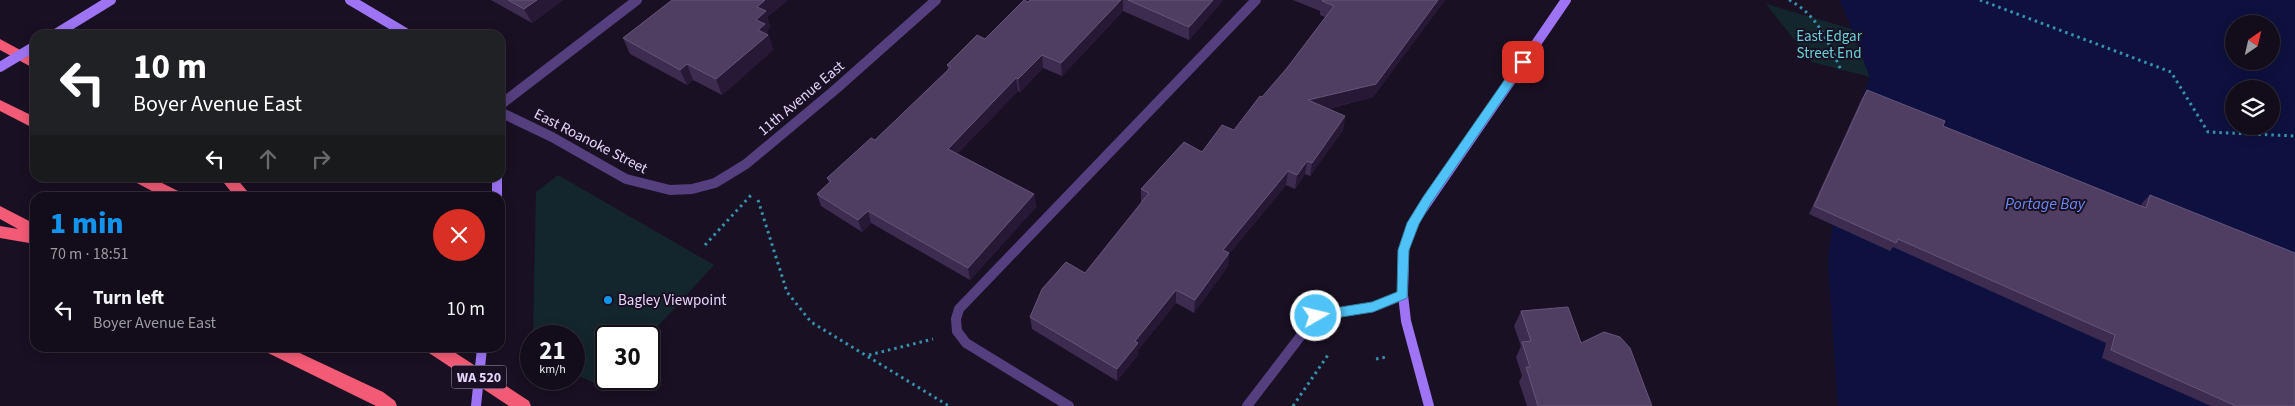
<!DOCTYPE html>
<meta charset="utf-8">
<style>
body{margin:0;font-family:"Source Sans 3",sans-serif;background:#201a27;color:#f1f3f6;height:100vh;display:flex;flex-direction:column;font-size:19px;white-space:nowrap}
*{box-sizing:border-box;margin:0}
p{font-size:16px;color:#9d9ba2}
.icon{flex:none;width:28px;height:28px;fill:none;stroke:currentColor;stroke-width:2;stroke-linecap:round;stroke-linejoin:round}
.map{position:relative;flex:1;overflow:hidden}
.details{position:absolute;left:30px;top:192px;width:475px;height:160px;display:flex;flex-direction:column;background:#130c1a;border-radius:15px;box-shadow:0 2px 12px #0003,0 0 0 1px #322c39}
.details>*{flex:none}
.banner{position:absolute;left:30px;top:30px;width:475px;height:152px;border-radius:15px;box-shadow:0 2px 12px #0003,0 0 0 1px #322c39;background:#202124;color:#fff;overflow:hidden}
.needle{width:32px;rotate:34deg}
.buttons{position:absolute;left:2225px;top:15px;display:grid;gap:10px}
.buttons a{display:grid;place-items:center;width:55px;height:55px;border-radius:50%;background:#130c1a;box-shadow:0 2px 12px #0003,0 0 0 1px #322c39;font-size:25px}
.speed{position:absolute;left:520px;top:325px;display:flex;gap:10px;font-size:25px;font-weight:700;text-align:center}
.speed>*{display:grid;place-content:center;width:65px;height:65px;border-radius:50%;background:#130c1a;box-shadow:0 2px 12px #0003,0 0 0 1px #322c39;line-height:1}
.speed small{font-size:12px;font-weight:400}
.speed .limit{border:2px solid #111;border-radius:8px;background:#fff;color:#111}
.pin{position:absolute;display:grid;place-items:center;width:42px;height:42px;color:#fff;margin:-21px;border-radius:10px;box-shadow:0 2px 8px #0006}
.me{position:absolute;width:55px;margin:-28px;rotate:82deg;stroke-linejoin:round;filter:drop-shadow(0 0 4px #0008)}
.turn{display:flex;align-items:center;gap:18px;height:105px;padding:0 20px;font-size:22px}
.turn .icon{width:65px;height:65px;stroke-width:2.5}
.turn b{display:block;font-size:35px;line-height:42px}
.lanes{display:flex;align-items:center;height:48px;padding:0 20px;background:#0003;justify-content:center;gap:25px;direction:ltr}
.lanes .off{opacity:.35}
.round{display:grid;place-items:center;flex:none;width:52px;height:52px;border-radius:26px;background:#201a27}
.headline{display:flex;align-items:center;justify-content:space-between;height:85px;padding:0 20px}
h1{font-size:30px;font-weight:800;line-height:38px;color:#1294ec}
ul{padding:0;list-style:none}
li{display:flex;align-items:center;gap:15px;height:65px;padding:0 20px}
li div{flex:1}
li b{display:block;font-size:19px}
li em{font-style:normal}
.map>svg:first-child{display:block}
.green{fill:#14262d}
.water{fill:#0e113f;fill-rule:evenodd}
.lines{fill:none;stroke-linecap:round;stroke-linejoin:round}
.path{stroke:#3891ad;stroke-width:3;stroke-dasharray:2.5 4;stroke-linecap:butt}
.lane{stroke:#553f7f;stroke-width:10}
.street{stroke:#553f7f;stroke-width:10}
.secondary{stroke:#9e74f5;stroke-width:10}
.highway{fill:#f35a75;fill-rule:evenodd}
.secondary-bridge{stroke:#9e74f5;stroke-width:10}
.wall{fill:#3d2b50}
.shaded-wall{fill:#271836}
.building{fill:#4f3d62;stroke:#67557a}
.route{fill:#4fc3f7;stroke:#337fa1}
.poi-dot{fill:#1294ec;stroke:#191023;stroke-width:2}
.labels{text-anchor:middle;stroke-width:4;stroke-linejoin:round;paint-order:stroke}
.shield{fill:#191023;stroke:#a89bbb;stroke-width:1}
.shield-label{font-size:14px;font-weight:bold;fill:#e6d6fc}
.park-label{font-size:15px;fill:#67d1d7;stroke:#191023}
.street-label{font-size:15px;fill:#e6d6fc;stroke:#191023}
.poi-label{font-size:15px;fill:#e6d6fc;stroke:#191023;text-anchor:start}
.water-label{font-size:16px;font-style:italic;fill:#6b8bf4;stroke:#191023}
</style>
<div class="map">
<svg width="2295" height="406" viewBox="0 0 2295 406">
<rect width="100%" height="100%" fill="#191023"/>
<path class="green" d="M 1766,4 L 1852,29 L 1870,77 L 1812,62 Z
M 558,175 L 714,265 L 649,336 L 606,336 L 606,379 L 610,379 L 603,387 L 574,374 L 574,336 L 533,336 L 536,192 Z"/>
<path class="water" d="M 1840,0 L 2295,0 L 2295,406 L 1838,406 L 1828,263 L 1840,156 L 1870,77 ZM 2234,24 L 2271,24 L 2271,61 L 2234,61 ZM 2234,89 L 2271,89 L 2271,126 L 2234,126 Z"/>
<g class="lines">
<path class="path" d="M 1789,0 C 1818,15 1828,42 1841,70
M 1980,0 L 2171,72 L 2208,132 L 2295,136
M 758,200 L 787,292 L 811,322 L 949,406
M 705,245 L 752,194
M 869,355 L 933,339
M 1376,359 L 1387,357
M 1293,406 L 1328,355"/>
<path class="lane" d="M 500,105 L 637,0
M 957,331 L 956,319 L 959,309 L 1256,0"/>
<path class="street" d="M 500,112 L 552,137 L 626,179 L 670,190 L 692,189 L 715,183 L 746,164 L 836,89 L 936,0
M 957,331 L 966,343 L 1069,406
M 1247,406 L 1316,316 L 1373,307 L 1403,295"/>
<path class="secondary" d="M 350,0 L 409,35
M 54,35 L 111,0
M 497,178 L 497,198
M 1429,406 L 1406,321 L 1403,295 L 1404,250 L 1413,223 L 1566,0"/>
<path class="highway" d="M 0,39 L 35,58 L 35,69 L 0,50 Z
M 0,100 L 35,117 L 35,129 L 0,111 Z
M 133,178 L 152,178 L 184,194 L 186,198 L 165,198 L 135,182 Z
M 220,178 L 236,178 L 253,198 L 236,198 Z
M 0,206 L 35,224 L 35,244 L 0,238 L 0,226 L 18,229 L 0,219 Z
M 266,348 L 289,348 L 383,392 L 395,401 L 397,406 L 376,406 L 268,353 Z
M 427,348 L 448,348 L 529,401 L 531,406 L 509,406 L 429,353 Z"/>
<path class="secondary-bridge" d="M 0,67 L 35,46
M 476,406 L 482,348"/>
</g>
<path class="wall" d="M 491,0 L 563,0 L 532,23 Z
M 672,0 L 788,0 L 767,17 L 770,27 L 767,30 L 773,50 L 722,95 L 693,80 L 687,85 L 630,54 L 623,38 Z
M 1030,0 L 1223,0 L 1189,40 L 1123,11 L 1062,76 L 1043,68 L 1020,92 L 1018,91 L 957,154 L 1034,194 L 1036,207 L 970,280 L 871,223 L 862,232 L 821,206 L 817,194 L 829,183 L 827,178 L 875,140 L 948,70 L 947,65 L 985,39 Z
M 1293,0 L 1445,0 L 1373,97 L 1328,109 L 1345,116 L 1343,130 L 1310,176 L 1305,174 L 1295,189 L 1286,185 L 1229,254 L 1228,266 L 1194,313 L 1176,303 L 1138,350 L 1138,355 L 1117,381 L 1032,329 L 1030,317 L 1085,273 L 1142,203 L 1141,202 L 1141,189 L 1202,152 L 1234,130 L 1287,68 L 1325,17 L 1320,15 L 1320,11 Z
M 1867,90 L 1943,126 L 2141,206 L 2142,203 L 2150,195 L 2295,406 L 2211,406 L 2102,358 L 2106,343 L 1893,247 L 1890,251 L 1809,214 L 1862,98 Z
M 1521,311 L 1581,343 L 1652,406 L 1527,406 L 1519,382 L 1522,376 L 1516,357 L 1521,346 L 1514,326 Z"/>
<path class="shaded-wall" d="M 537,0 L 563,0 L 532,23 L 524,9 Z
M 765,0 L 788,0 L 767,17 L 770,27 L 767,30 L 773,50 L 722,95 L 716,79 L 758,30 L 756,20 L 757,7 Z
M 1121,0 L 1123,0 L 1123,11 L 1062,76 L 1061,63 Z
M 1213,0 L 1223,0 L 1189,40 L 1189,27 Z
M 1438,0 L 1445,0 L 1373,97 L 1306,114 L 1308,100 Z
M 1042,55 L 1043,68 L 1020,92 L 1018,79 Z
M 687,64 L 693,80 L 687,85 L 680,70 Z
M 1016,78 L 1018,91 L 950,161 L 948,149 Z
M 1345,116 L 1343,130 L 1310,176 L 1312,163 Z
M 1307,161 L 1305,174 L 1295,189 L 1297,175 Z
M 1288,171 L 1286,185 L 1229,254 L 1228,266 L 1194,313 L 1195,300 L 1223,250 Z
M 1034,194 L 1036,207 L 970,280 L 968,268 Z
M 868,211 L 871,223 L 862,232 L 858,220 Z
M 1176,290 L 1176,303 L 1138,350 L 1138,355 L 1117,381 L 1117,369 L 1135,341 Z"/>
<path class="building" d="M 508,0 L 537,0 L 524,9 Z
M 672,0 L 765,0 L 757,7 L 766,11 L 756,20 L 765,24 L 758,30 L 768,35 L 716,79 L 687,64 L 680,70 L 623,38 Z
M 1024,0 L 1028,2 L 1030,0 L 1121,0 L 1061,63 L 1042,55 L 1018,79 L 1016,78 L 948,149 L 1034,194 L 968,268 L 868,211 L 858,220 L 817,194 L 831,181 L 827,178 L 871,138 L 875,140 L 951,67 L 947,65 L 977,35 L 985,39 Z
M 1128,0 L 1213,0 L 1189,27 Z
M 1323,0 L 1438,0 L 1376,84 L 1308,100 L 1345,116 L 1312,163 L 1307,161 L 1297,175 L 1288,171 L 1223,250 L 1229,253 L 1195,300 L 1176,290 L 1135,341 L 1138,343 L 1117,369 L 1030,317 L 1042,289 L 1066,262 L 1085,273 L 1149,193 L 1141,189 L 1184,142 L 1202,152 L 1222,125 L 1234,130 L 1260,96 L 1262,97 L 1287,68 L 1334,6 L 1322,1 Z
M 1867,90 L 1945,121 L 1943,126 L 2146,208 L 2150,195 L 2295,253 L 2295,406 L 2236,406 L 2111,350 L 2115,335 L 1898,239 L 1896,243 L 1814,206 Z
M 1568,307 L 1581,343 L 1604,332 L 1620,337 L 1630,348 L 1652,406 L 1538,406 L 1526,367 L 1530,367 L 1522,342 L 1531,341 L 1521,311 Z"/>
<path class="route" d="M 1523,58 L 1527,59 L 1527,64 L 1431,203 L 1419,224 L 1409,250 L 1407,298 L 1373,312 L 1316,321 L 1312,320 L 1310,316 L 1312,312 L 1316,311 L 1372,302 L 1397,292 L 1398,250 L 1407,223 L 1423,197 L 1519,59 Z"/>
<circle class="poi-dot" cx="608" cy="300" r="5"/>
<g class="labels">
<rect class="shield" x="451.5" y="365.5" width="55" height="23" rx="4"/>
<g class="shield-label">
<text x="479" y="382">WA 520</text>
</g>
<g class="park-label">
<text x="1829" y="41">East Edgar<tspan x="1829" dy="17">Street End</tspan></text>
</g>
<g class="street-label">
<text transform="translate(801 98) rotate(-40)" y="5">11th Avenue East</text>
<text transform="translate(591 141) rotate(27)" y="5">East Roanoke Street</text>
</g>
<g class="poi-label">
<text x="618" y="305">Bagley Viewpoint</text>
</g>
<g class="water-label">
<text x="2045" y="209">Portage Bay</text>
</g>
</g>
</svg>
<div class="buttons">
<a><svg class="needle" viewBox="-14 -14 28 28"><path d="M0-13l5 13h-10z" fill="#e53935"/><path d="M0 13l5-13h-10z" fill="#9d9ba2"/></svg></a>
<a><svg class="icon" aria-label="layers" viewBox="0 0 24 24"><path d="M12 4l9 5-9 5-9-5zM3 14l9 5 9-5"/></svg></a>
</div>
<div class="speed"><div>21<small>km/h</small></div><div class="limit">30</div></div>
<div class="pin" style="left:1523px;top:62px;background:#d93025"><svg class="icon" aria-label="arrive" viewBox="0 0 24 24"><path d="M6 21V4h12l-3 4 3 4H6"/></svg></div>
<svg class="me" style="left:1316px;top:316px" viewBox="-20 -20 40 40"><circle r="17" fill="#4fc3f7" stroke="#fff" stroke-width="3"/><path d="M0-11L8 9 0 5-8 9z" fill="#fff"/></svg>
<div class="banner">
<div class="turn"><svg class="icon" aria-label="left" viewBox="0 0 24 24"><path d="M17 20v-9H6M10 6l-5 5 5 5"/></svg><div><b>10 m</b>Boyer Avenue East</div></div>
<div class="lanes"><svg class="icon" aria-label="left" viewBox="0 0 24 24"><path d="M17 20v-9H6M10 6l-5 5 5 5"/></svg><svg class="icon off" aria-label="ahead" viewBox="0 0 24 24"><path d="M12 20V5M6 11l6-6 6 6"/></svg><svg class="icon off" aria-label="right" viewBox="0 0 24 24"><path d="M7 20v-9h11M14 6l5 5-5 5"/></svg></div>
</div>
<section class="details">
<div class="headline"><div><h1>1 min</h1><p>70 m · 18:51</p></div><a class="round" style="background:#d93025;color:#fff"><svg class="icon" aria-label="close" viewBox="0 0 24 24"><path d="M6 6l12 12M18 6L6 18"/></svg></a></div>
<ul>
<li><svg class="icon" aria-label="left" viewBox="0 0 24 24"><path d="M17 20v-9H6M10 6l-5 5 5 5"/></svg><div><b>Turn left</b><p>Boyer Avenue East</p></div><em>10 m</em></li>
</ul>
</section>
</div>
